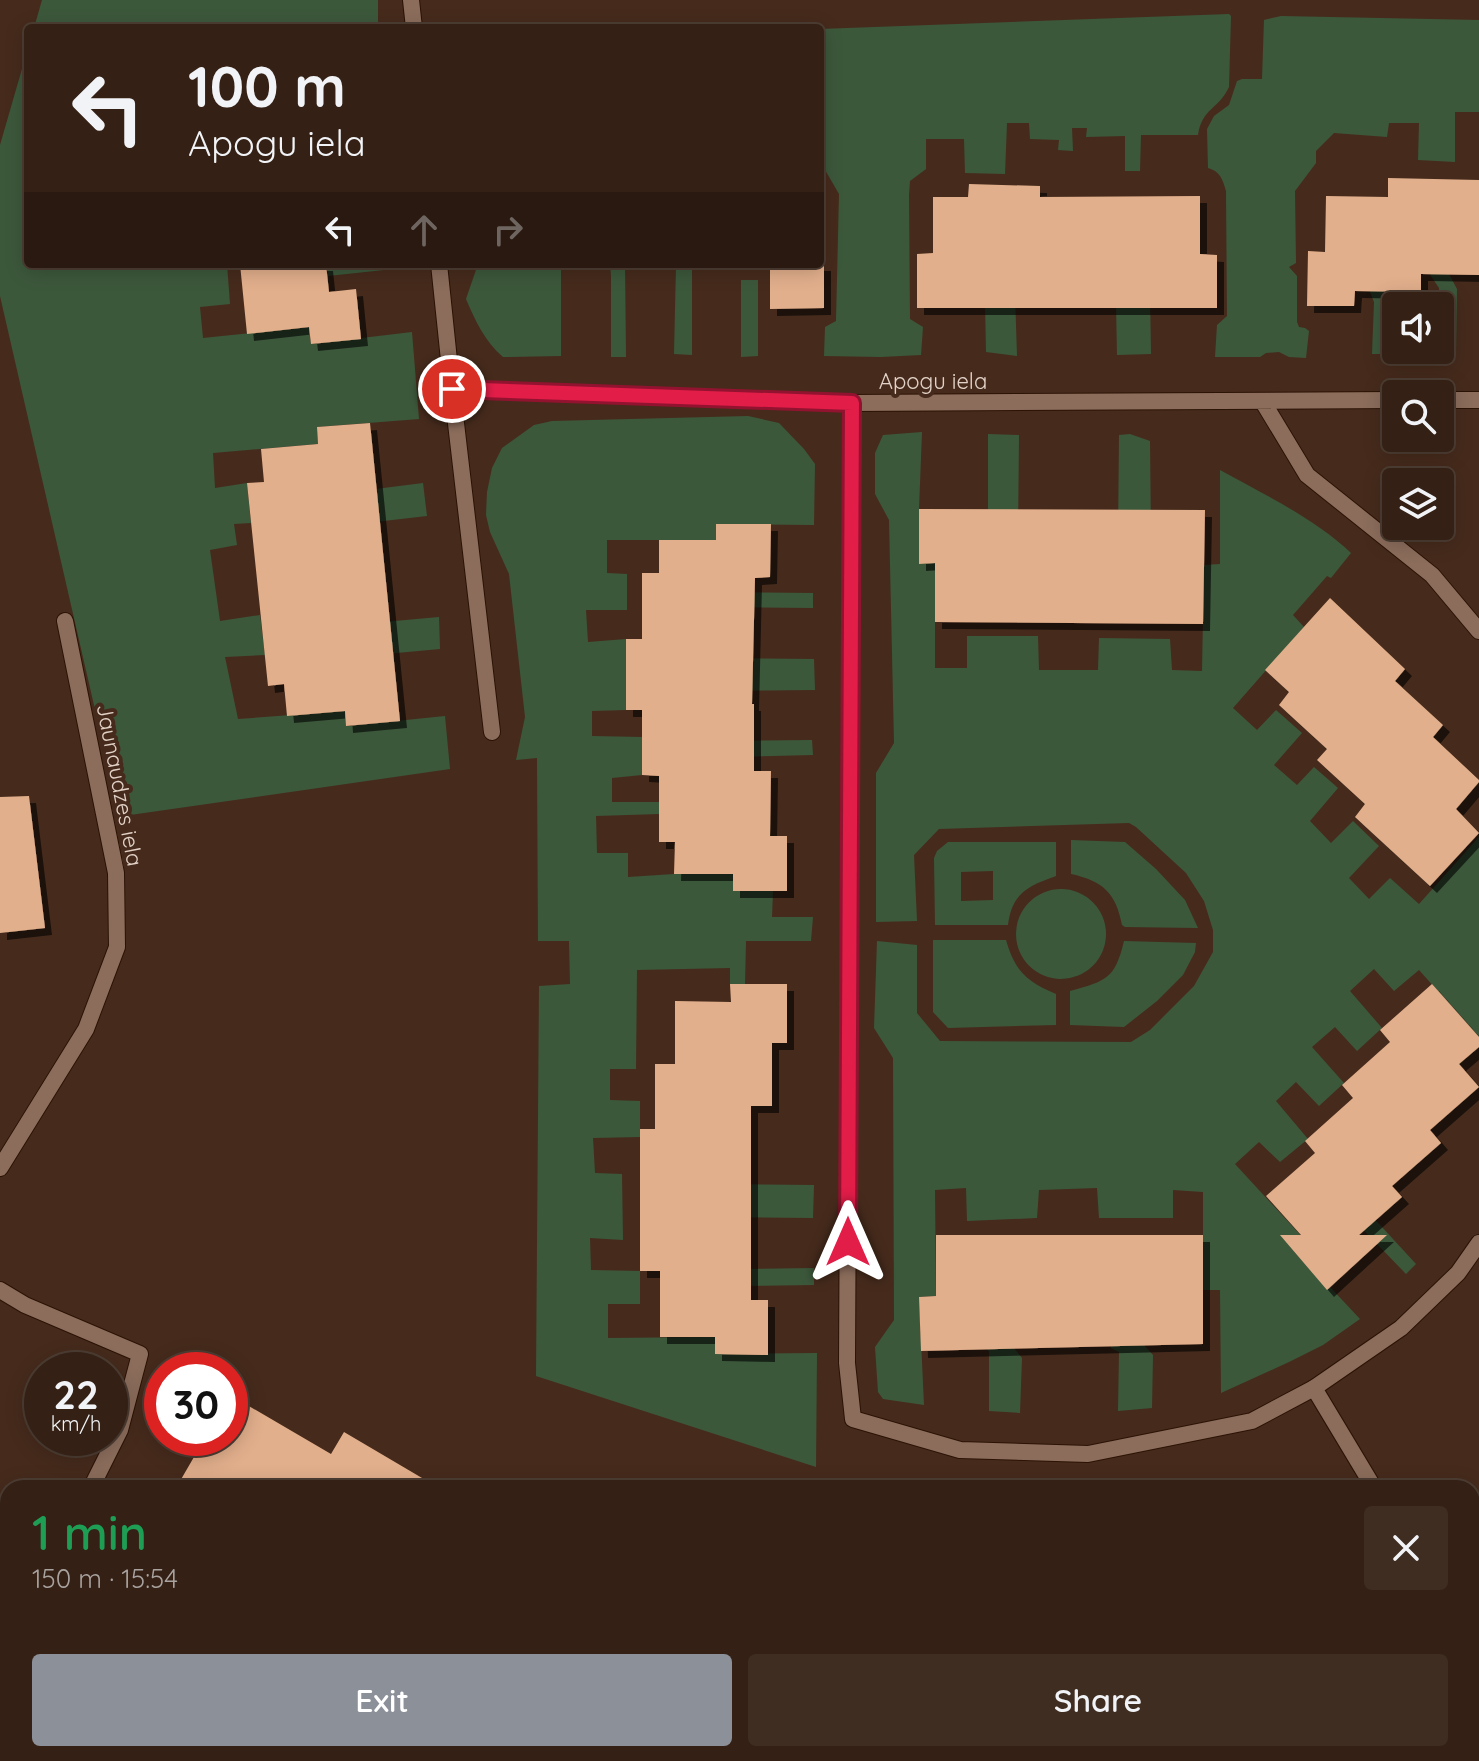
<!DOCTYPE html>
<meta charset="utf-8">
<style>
body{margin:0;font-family:Quicksand,sans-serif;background:#3f2d22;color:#f1f3f6;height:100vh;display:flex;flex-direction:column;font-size:30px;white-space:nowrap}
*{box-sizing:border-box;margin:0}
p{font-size:26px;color:#a9a3a0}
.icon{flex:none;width:44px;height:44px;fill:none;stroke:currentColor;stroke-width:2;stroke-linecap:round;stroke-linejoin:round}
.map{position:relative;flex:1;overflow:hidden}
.sheet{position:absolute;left:0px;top:1480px;width:1480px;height:282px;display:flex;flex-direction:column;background:#342015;border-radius:24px 24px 0 0;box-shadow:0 4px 20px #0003,0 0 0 2px #4e3e34}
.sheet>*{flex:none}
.hud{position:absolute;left:24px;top:24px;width:800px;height:244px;border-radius:8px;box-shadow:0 4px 20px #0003,0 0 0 2px #4e3e34;background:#342015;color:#f1f3f6;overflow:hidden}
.tools{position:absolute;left:1382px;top:292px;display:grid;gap:16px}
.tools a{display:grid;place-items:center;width:72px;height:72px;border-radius:8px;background:#342015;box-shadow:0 4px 20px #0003,0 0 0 2px #4e3e34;font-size:40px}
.speed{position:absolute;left:24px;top:1352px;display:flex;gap:16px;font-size:40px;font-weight:700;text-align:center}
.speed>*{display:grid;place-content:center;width:104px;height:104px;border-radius:50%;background:#342015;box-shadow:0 4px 20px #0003,0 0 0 2px #4e3e34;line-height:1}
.speed small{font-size:20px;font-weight:400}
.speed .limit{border:12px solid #d22;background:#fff;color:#111}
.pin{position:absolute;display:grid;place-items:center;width:68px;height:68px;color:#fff;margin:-34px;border:4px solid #fff;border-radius:50%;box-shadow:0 2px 8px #0007}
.me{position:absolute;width:88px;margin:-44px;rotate:0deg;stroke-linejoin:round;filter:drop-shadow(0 0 6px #0008)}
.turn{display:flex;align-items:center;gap:28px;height:168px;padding:0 32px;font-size:36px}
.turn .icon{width:104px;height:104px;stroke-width:2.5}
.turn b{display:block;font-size:56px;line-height:68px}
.lanes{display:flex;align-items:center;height:76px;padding:0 32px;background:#0003;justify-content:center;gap:40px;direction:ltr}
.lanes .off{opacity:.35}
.round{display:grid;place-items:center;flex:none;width:84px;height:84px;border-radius:8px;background:#3f2d22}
.overview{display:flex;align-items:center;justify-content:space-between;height:136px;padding:0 32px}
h1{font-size:48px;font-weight:600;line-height:60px;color:#1e9e55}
.button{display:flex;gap:16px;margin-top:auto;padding:16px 32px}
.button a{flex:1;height:92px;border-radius:8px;background:#8c9099;color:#fff;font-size:32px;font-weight:600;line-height:92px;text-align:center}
.button a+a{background:#3f2d22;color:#f1f3f6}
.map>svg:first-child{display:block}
.green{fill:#3c583b;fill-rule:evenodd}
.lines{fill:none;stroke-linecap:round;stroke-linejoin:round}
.stream{stroke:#185470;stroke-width:16}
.building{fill:#e2af8c;filter:url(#shadow)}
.lane-casing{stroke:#2b1305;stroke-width:18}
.street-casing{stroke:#2b1305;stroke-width:18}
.lane{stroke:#8c6d5c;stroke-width:16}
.street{stroke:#8c6d5c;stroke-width:16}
.route-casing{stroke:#92132f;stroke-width:20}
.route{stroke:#e11d48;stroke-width:14}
.labels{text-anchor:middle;stroke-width:8;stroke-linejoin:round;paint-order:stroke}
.street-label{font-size:22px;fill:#e3d2c8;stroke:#462b1c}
</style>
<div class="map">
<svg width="1479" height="1761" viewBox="0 0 1479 1761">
<defs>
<filter id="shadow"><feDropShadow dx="7" dy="7" stdDeviation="0" flood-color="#0009"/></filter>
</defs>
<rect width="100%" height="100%" fill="#462b1c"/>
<path class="green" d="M 42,0 L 378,0 L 378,28 L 34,28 Z
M 1229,14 L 1231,16 L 1229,87 C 1219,109 1202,108 1198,135 L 1141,135 L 1140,171 L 1125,171 L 1125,136 L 1086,137 L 1087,128 L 1072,128 L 1073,151 L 1058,150 L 1059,140 L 1030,139 L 1029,123 L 1007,123 L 1005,174 L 965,173 L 964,139 L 926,139 L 926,169 L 910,181 L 909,195 L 910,319 L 923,327 L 921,355 L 881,357 L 824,356 L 825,327 L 836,321 L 839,194 L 821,163 L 824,134 L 820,133 L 820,29 Z
M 1281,16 L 1479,20 L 1479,112 L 1455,112 L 1455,162 L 1418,160 L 1419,123 L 1389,123 L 1387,137 L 1334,133 L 1316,151 L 1316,163 L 1295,191 L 1296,263 L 1289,267 L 1297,276 L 1297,322 L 1299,327 L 1305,328 L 1309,331 L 1306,358 L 1289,357 L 1279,352 L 1266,353 L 1260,357 L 1215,357 L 1217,325 L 1227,316 L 1226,191 C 1223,180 1220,171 1208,168 L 1207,129 L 1214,116 L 1229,105 L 1237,81 L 1242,79 L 1262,79 L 1264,20 Z
M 28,48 L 28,264 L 227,264 L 230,304 L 200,307 L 203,338 L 309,327 L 311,344 L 412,332 L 419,419 L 317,427 L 318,444 L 213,453 L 215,488 L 247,483 L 251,523 L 234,524 L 237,545 L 210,550 L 220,621 L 260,615 L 265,655 L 225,657 L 238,719 L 345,711 L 347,726 L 445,716 L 450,769 L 123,816 L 108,766 L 0,296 L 0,145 Z
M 326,264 L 403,264 L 403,268 L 328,276 Z
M 478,264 L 561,264 L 561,356 L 503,357 C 485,342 475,320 466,299 Z
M 610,264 L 625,264 L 626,357 L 611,357 L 611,276 Z
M 692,264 L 692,355 L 674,354 L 676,265 Z
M 1429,273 L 1449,274 L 1457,289 L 1456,356 L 1438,354 L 1438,350 L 1440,350 L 1439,288 Z
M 741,280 L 758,280 L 758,356 L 741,357 Z
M 1368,287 L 1383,291 L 1388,304 L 1390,354 L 1372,354 L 1374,302 Z
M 1150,294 L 1151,354 L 1117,355 L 1116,303 Z
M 1015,295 L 1017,356 L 986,352 L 985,302 Z
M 748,416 L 779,423 L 804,449 L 815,464 L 814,525 L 716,524 L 716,540 L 607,540 L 607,573 L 627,574 L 627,610 L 586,610 L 588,642 L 626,639 L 626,710 L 592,711 L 592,736 L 642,737 L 642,775 L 612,778 L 612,802 L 659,802 L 659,814 L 596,816 L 597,853 L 628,853 L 628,877 L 674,874 L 733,874 L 734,891 L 773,891 L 772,917 L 813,917 L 811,941 L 746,941 L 745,984 L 730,984 L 730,968 L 637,970 L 636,1069 L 610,1069 L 610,1100 L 640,1101 L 640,1137 L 593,1138 L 595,1173 L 622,1174 L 623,1240 L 590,1238 L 591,1270 L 640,1271 L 640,1304 L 608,1304 L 608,1338 L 715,1337 L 715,1354 L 817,1353 L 816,1467 L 536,1376 L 539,986 L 570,984 L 569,941 L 538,941 L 537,758 L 516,760 L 525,717 L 509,574 L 490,532 L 486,515 L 487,492 L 492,468 L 502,448 L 534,425 L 552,421 Z
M 922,432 L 919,509 L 919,563 L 935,563 L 935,668 L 967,668 L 967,636 L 1038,636 L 1039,670 L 1098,670 L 1099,638 L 1170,639 L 1172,670 L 1202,671 L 1204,565 L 1220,564 L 1220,470 C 1265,495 1314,518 1351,553 L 1331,578 L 1327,576 L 1293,615 L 1304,627 L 1233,708 L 1257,730 L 1276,710 L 1302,733 L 1274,765 L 1297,785 L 1314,767 L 1338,788 L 1310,821 L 1331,843 L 1353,821 L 1379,846 L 1349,878 L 1369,899 L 1390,878 L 1419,904 L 1479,837 L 1479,1037 L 1419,970 L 1394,991 L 1374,969 L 1350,991 L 1382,1028 L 1357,1051 L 1335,1027 L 1312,1047 L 1344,1083 L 1319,1106 L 1296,1082 L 1276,1101 L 1308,1139 L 1280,1162 L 1259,1142 L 1235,1164 L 1306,1241 L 1294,1251 L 1327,1289 L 1330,1287 L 1360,1319 L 1323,1345 L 1289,1362 L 1221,1393 L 1220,1290 L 1203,1290 L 1203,1192 L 1173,1190 L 1173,1218 L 1099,1218 L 1097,1188 L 1039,1190 L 1037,1218 L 967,1221 L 966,1188 L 935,1190 L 936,1296 L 919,1297 L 924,1405 L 883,1399 L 878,1392 L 875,1347 L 894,1320 L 893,1058 L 874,1028 L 877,941 L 917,945 L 917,1013 L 940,1041 L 1131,1042 L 1150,1030 L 1194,986 L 1213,952 L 1213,930 L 1204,901 L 1186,873 L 1136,827 L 1129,823 L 939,829 L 914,855 L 917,921 L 876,922 L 876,773 L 894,743 L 889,520 L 875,494 L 875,453 L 883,435 Z
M 988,434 L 1019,435 L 1018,537 L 988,537 Z
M 1130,434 L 1150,441 L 1151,537 L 1118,538 L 1119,435 Z
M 423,483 L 427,516 L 340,526 L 336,494 Z
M 729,592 L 813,593 L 813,608 L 729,607 Z
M 439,617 L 440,649 L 353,657 L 350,625 Z
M 713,658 L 814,659 L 815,690 L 714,691 Z
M 812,740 L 813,755 L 729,757 L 729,741 Z
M 1071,840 L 1125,842 L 1156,869 L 1185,900 L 1198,928 L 1125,927 L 1122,925 C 1116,893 1103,881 1071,874 Z
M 948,842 L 1056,842 L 1056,876 C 1028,886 1012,893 1008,925 L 935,925 L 934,858 L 937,851 ZM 993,871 L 993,900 L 961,901 L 961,872 Z
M1016 934a45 45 0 1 1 90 0a45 45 0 1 1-90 0Z
M 933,940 L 1006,940 C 1015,971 1026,981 1056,994 L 1056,1025 L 948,1028 L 933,1012 Z
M 1124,941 L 1196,943 L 1195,952 L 1183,975 L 1157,1001 L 1124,1027 L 1070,1025 L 1070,991 C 1106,981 1115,979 1124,941 Z
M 723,1184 L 814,1185 L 813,1218 L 723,1217 Z
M 1358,1201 L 1416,1264 L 1406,1274 L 1348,1214 Z
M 814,1268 L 814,1285 L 738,1286 L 737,1269 Z
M 1143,1318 L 1145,1346 L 1153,1355 L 1152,1408 L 1118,1411 L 1119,1352 L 1111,1348 L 1110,1319 Z
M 982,1345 L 1014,1348 L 1022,1358 L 1020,1413 L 989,1411 L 989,1351 Z"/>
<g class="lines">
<path class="stream" d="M 1472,1590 L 1479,1569
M 1449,1754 L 1450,1761"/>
</g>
<path class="building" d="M 1388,178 L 1479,180 L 1479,275 L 1421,274 L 1421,292 L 1355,291 L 1354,306 L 1307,306 L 1308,251 L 1325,252 L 1326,196 L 1388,197 Z
M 969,184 L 1040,186 L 1040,197 L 1200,196 L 1200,254 L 1217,255 L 1217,308 L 917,308 L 917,254 L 933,253 L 933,197 L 968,197 Z
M 240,264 L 326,264 L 329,292 L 356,289 L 361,339 L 311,344 L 309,327 L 247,334 Z
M 770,264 L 824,264 L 824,308 L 770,309 Z
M 370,423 L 400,721 L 346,726 L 345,711 L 287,716 L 284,684 L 268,686 L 247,483 L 264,482 L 261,449 L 318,444 L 317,427 Z
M 919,509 L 1205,510 L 1203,624 L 935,622 L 935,563 L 919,564 Z
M 716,524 L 771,524 L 770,577 L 755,578 L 752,704 L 754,704 L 754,771 L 771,771 L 770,836 L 787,836 L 787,891 L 733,891 L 733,874 L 674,874 L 675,842 L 659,842 L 659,776 L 642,775 L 642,710 L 626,710 L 626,639 L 642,639 L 642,573 L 659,573 L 659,540 L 716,540 Z
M 1330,598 L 1405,669 L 1395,681 L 1443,725 L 1433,737 L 1479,780 L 1479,782 L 1456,809 L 1479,833 L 1430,886 L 1355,817 L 1365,804 L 1317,760 L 1327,749 L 1279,705 L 1289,692 L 1265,670 Z
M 29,796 L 45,928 L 0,933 L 0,797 Z
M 730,984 L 787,984 L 787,1043 L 772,1043 L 772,1106 L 751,1106 L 751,1300 L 768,1300 L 768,1355 L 715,1354 L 715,1337 L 660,1337 L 660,1271 L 640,1271 L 640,1129 L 655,1129 L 655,1064 L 675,1064 L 675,1001 L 731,1002 Z
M 1432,984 L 1479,1037 L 1479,1047 L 1459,1064 L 1479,1087 L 1430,1130 L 1441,1143 L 1392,1186 L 1402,1197 L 1359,1235 L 1387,1235 L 1327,1290 L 1280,1235 L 1301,1235 L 1266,1196 L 1315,1153 L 1305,1141 L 1353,1098 L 1342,1085 L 1390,1042 L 1380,1030 Z
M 936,1235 L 1203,1235 L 1203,1344 L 921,1351 L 919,1297 L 936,1296 Z
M 230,1395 L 331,1454 L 344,1432 L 439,1488 L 176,1488 L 205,1438 L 230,1438 Z"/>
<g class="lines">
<defs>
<path id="lane" d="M 1314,1388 L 1374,1488"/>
<path id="street" d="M 411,0 L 414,28
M 439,264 L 452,389 L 852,403 L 1396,400
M 452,389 L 492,732
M 1440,400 L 1479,400
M 1263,402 L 1307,475 L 1432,575 L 1479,631
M 852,403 L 847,1363 L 853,1419 L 960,1450 L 1088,1454 L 1252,1421 L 1314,1388 L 1401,1328 L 1458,1273 L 1479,1243
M 0,1168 L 86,1029 L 117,947 L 116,873 L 65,621
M 0,1290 L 25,1305 L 140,1354 L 120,1430 L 91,1488
M 0,1619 L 8,1611"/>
</defs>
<use href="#lane" class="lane-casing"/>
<use href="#street" class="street-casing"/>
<use href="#lane" class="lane"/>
<use href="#street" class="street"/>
</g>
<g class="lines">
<defs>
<path id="route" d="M 452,389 L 852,403 L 848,1242"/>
</defs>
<use href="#route" class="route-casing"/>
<use href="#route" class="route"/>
</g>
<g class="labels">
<g class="street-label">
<text x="933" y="389">Apogu iela</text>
<text transform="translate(120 785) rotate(79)" y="8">Jaunaudzes iela</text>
</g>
</g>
</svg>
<div class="tools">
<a><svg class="icon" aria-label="sound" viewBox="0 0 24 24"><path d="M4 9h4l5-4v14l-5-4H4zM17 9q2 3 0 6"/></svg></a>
<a><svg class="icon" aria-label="search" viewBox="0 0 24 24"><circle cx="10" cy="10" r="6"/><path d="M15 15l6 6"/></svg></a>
<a><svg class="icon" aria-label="layers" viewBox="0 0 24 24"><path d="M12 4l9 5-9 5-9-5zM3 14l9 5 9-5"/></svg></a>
</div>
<div class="speed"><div>22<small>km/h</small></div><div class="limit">30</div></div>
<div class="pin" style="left:452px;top:389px;background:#d93025"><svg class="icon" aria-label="arrive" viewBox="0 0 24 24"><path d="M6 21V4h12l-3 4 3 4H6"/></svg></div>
<svg class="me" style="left:848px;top:1242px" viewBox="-20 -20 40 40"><path d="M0-17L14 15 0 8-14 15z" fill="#e11d48" stroke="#fff" stroke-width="4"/></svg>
<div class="hud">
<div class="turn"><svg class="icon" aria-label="left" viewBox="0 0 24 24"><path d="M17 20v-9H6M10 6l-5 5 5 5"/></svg><div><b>100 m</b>Apogu iela</div></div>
<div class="lanes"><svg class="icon" aria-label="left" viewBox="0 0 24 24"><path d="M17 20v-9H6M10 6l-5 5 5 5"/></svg><svg class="icon off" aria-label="ahead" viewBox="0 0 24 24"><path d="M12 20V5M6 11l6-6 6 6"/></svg><svg class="icon off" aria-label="right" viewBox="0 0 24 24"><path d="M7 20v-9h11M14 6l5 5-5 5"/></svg></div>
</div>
<section class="sheet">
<div class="overview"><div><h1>1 min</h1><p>150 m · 15:54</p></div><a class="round"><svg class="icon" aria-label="close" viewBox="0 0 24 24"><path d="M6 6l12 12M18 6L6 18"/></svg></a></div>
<div class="button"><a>Exit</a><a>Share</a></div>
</section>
</div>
